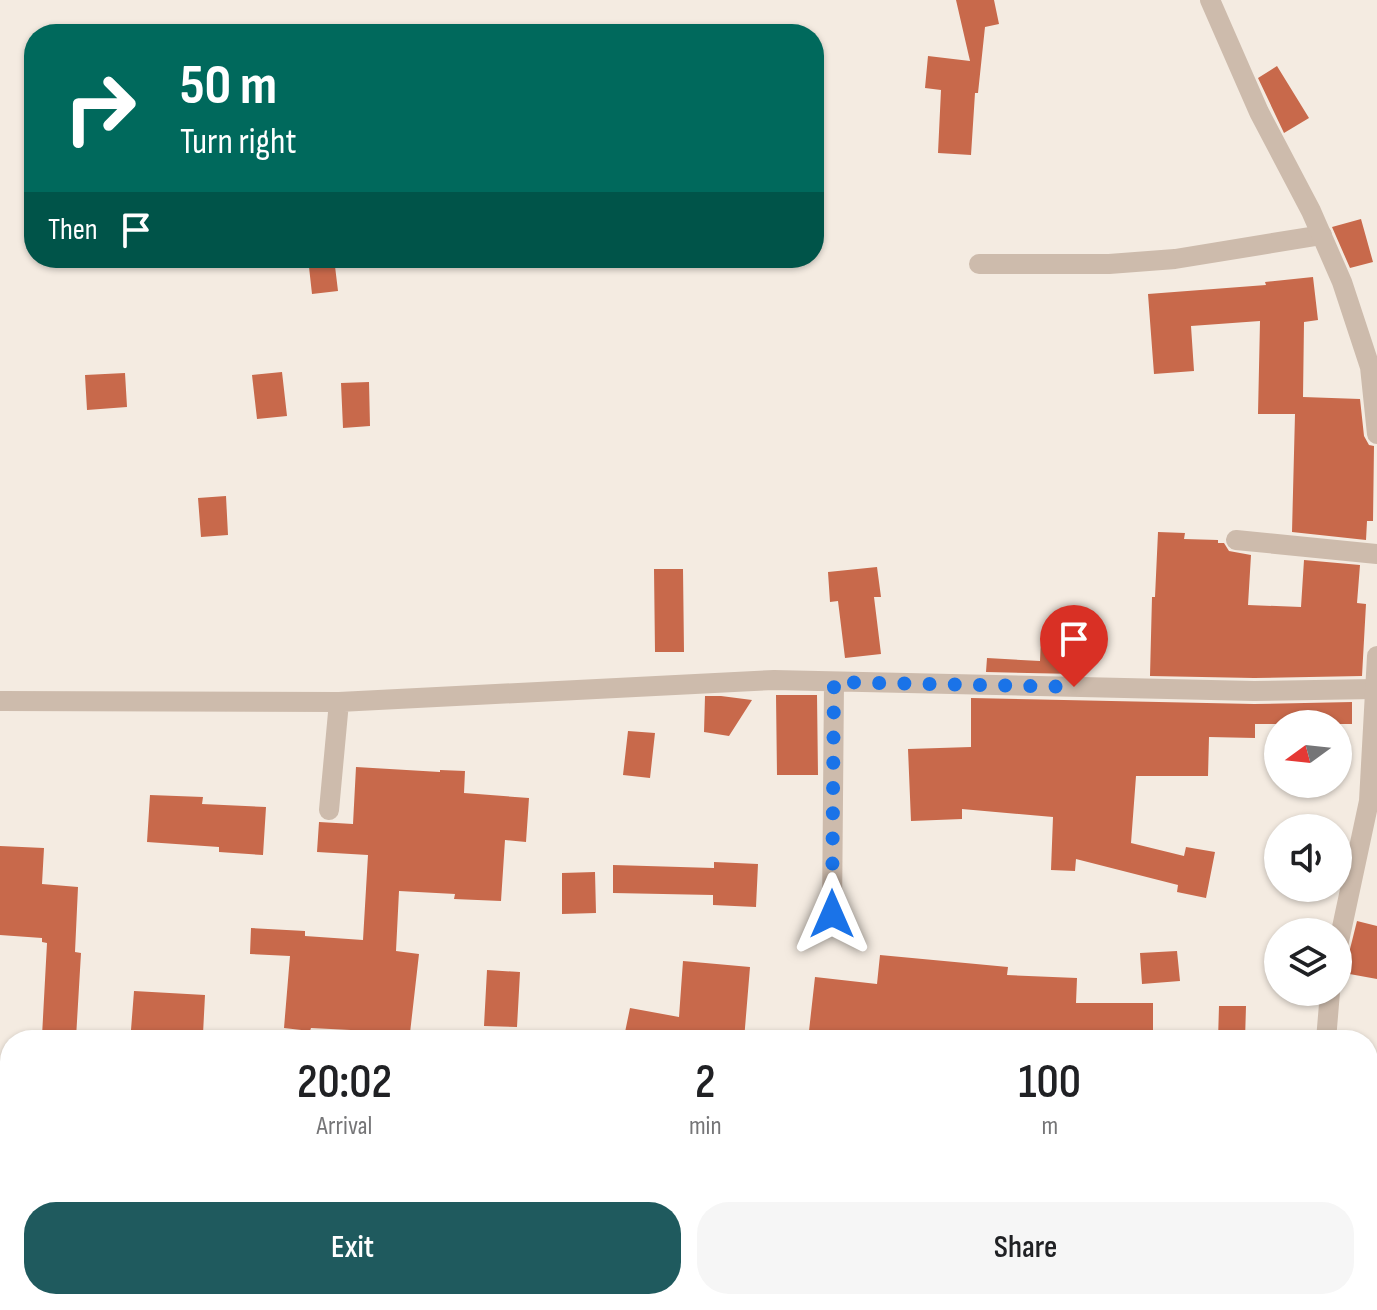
<!DOCTYPE html>
<style>
body{margin:0;font-family:"Sofia Sans Condensed",sans-serif;background:#f6f6f6;color:#202124;height:100vh;display:flex;flex-direction:column;font-size:30px;white-space:nowrap}
*{box-sizing:border-box;margin:0}
p{font-size:26px;color:#757577}
.icon{flex:none;width:44px;height:44px;fill:none;stroke:currentColor;stroke-width:2;stroke-linecap:round;stroke-linejoin:round}
.map{position:relative;flex:1;overflow:hidden}
.details{position:absolute;left:0px;top:1030px;width:1378px;height:280px;display:flex;flex-direction:column;background:#fff;border-radius:32px 32px 0 0;box-shadow:0 2px 6px #0004}
.details>*{flex:none}
.top-card{position:absolute;left:24px;top:24px;width:800px;height:244px;border-radius:32px;box-shadow:0 2px 6px #0004;background:#00695c;color:#fff;overflow:hidden}
.needle{width:52px;rotate:255deg}
.buttons{position:absolute;left:1264px;top:710px;display:grid;gap:16px}
.buttons a{display:grid;place-items:center;width:88px;height:88px;border-radius:50%;background:#fff;box-shadow:0 2px 6px #0004;font-size:40px}
.pin{position:absolute;display:grid;place-items:center;width:68px;height:68px;color:#fff;margin:-82px -34px;border-radius:50% 50% 50% 0;rotate:-45deg;box-shadow:0 0 8px #0007}
.pin .icon{rotate:45deg}
.me{position:absolute;width:88px;margin:-44px;rotate:0deg;stroke-linejoin:round;filter:drop-shadow(0 0 6px #0008)}
.turn{display:flex;align-items:center;gap:28px;height:168px;padding:0 24px;font-size:36px}
.turn .icon{width:104px;height:104px;stroke-width:2.5}
.turn b{display:block;font-size:56px;line-height:68px}
.then{display:flex;align-items:center;height:76px;padding:0 24px;background:#0003;gap:16px;font-size:30px}
.eta{display:flex;justify-content:space-evenly;align-items:center;height:136px;text-align:center}
.eta b{font-size:48px;font-weight:600;line-height:56px}
.cta{display:flex;gap:16px;margin-top:auto;padding:16px 24px}
.cta a{flex:1;height:92px;border-radius:32px;background:#1f5a5e;color:#fff;font-size:32px;font-weight:600;line-height:92px;text-align:center}
.cta a+a{background:#f6f6f6;color:#202124}
.map>svg:first-child{display:block}
.building{fill:#c8694b}
.lines{fill:none;stroke-linecap:round;stroke-linejoin:round}
.minor{stroke:#cdbbac;stroke-width:20}
.tertiary{stroke:#cdbbac;stroke-width:20}
.route{stroke:#1a73e8;stroke-width:14;stroke-dasharray:0 25.2}
</style>
<div class="map">
<svg width="1377" height="1310" viewBox="0 0 1377 1310">
<rect width="100%" height="100%" fill="#f4ebe1"/>
<path class="building" d="M 956,0 L 994,0 L 999,24 L 985,27 L 978,93 L 975,93 L 971,155 L 938,153 L 941,90 L 925,88 L 928,56 L 970,61 Z
M 1277,66 L 1309,118 L 1284,133 L 1258,78 Z
M 1361,219 L 1373,262 L 1350,268 L 1332,227 Z
M 308,258 L 334,258 L 338,291 L 312,294 Z
M 1313,277 L 1318,320 L 1304,322 L 1303,397 L 1360,399 L 1364,436 L 1369,445 L 1374,446 L 1373,521 L 1367,521 L 1366,540 L 1292,532 L 1295,414 L 1258,414 L 1260,321 L 1191,326 L 1194,371 L 1154,374 L 1148,294 L 1266,285 L 1265,282 Z
M 282,372 L 287,416 L 257,419 L 252,375 Z
M 125,373 L 127,407 L 87,410 L 85,375 Z
M 369,382 L 370,426 L 343,428 L 341,383 Z
M 226,496 L 228,535 L 201,537 L 198,498 Z
M 1158,532 L 1185,533 L 1184,539 L 1218,540 L 1218,543 L 1224,543 L 1229,551 L 1251,555 L 1248,605 L 1301,607 L 1304,560 L 1360,565 L 1357,603 L 1366,604 L 1362,676 L 1254,678 L 1150,676 L 1152,597 L 1155,597 Z
M 877,567 L 881,597 L 874,597 L 881,654 L 845,658 L 838,601 L 830,602 L 828,572 Z
M 654,569 L 683,569 L 684,652 L 655,652 Z
M 1041,637 L 1077,638 L 1076,674 L 986,672 L 987,658 L 1040,661 Z
M 776,695 L 817,695 L 818,775 L 777,775 Z
M 705,696 L 721,696 L 752,700 L 729,736 L 704,732 Z
M 971,698 L 1254,704 L 1352,702 L 1352,724 L 1255,724 L 1255,738 L 1209,737 L 1208,776 L 1136,776 L 1131,843 L 1184,856 L 1186,847 L 1215,852 L 1206,898 L 1177,892 L 1178,885 L 1076,859 L 1075,871 L 1051,870 L 1053,817 L 962,809 L 962,819 L 911,821 L 908,749 L 971,747 Z
M 628,731 L 655,733 L 650,778 L 623,775 Z
M 356,767 L 440,772 L 440,770 L 465,771 L 464,793 L 529,798 L 526,842 L 505,840 L 501,901 L 454,899 L 455,894 L 399,891 L 396,951 L 419,954 L 410,1033 L 311,1028 L 310,1031 L 284,1028 L 290,956 L 250,954 L 251,928 L 305,931 L 305,936 L 363,940 L 368,855 L 317,852 L 319,822 L 353,824 Z
M 150,795 L 203,797 L 202,804 L 266,807 L 263,855 L 219,852 L 219,847 L 147,842 Z
M 0,846 L 44,848 L 42,884 L 78,887 L 75,952 L 81,953 L 76,1038 L 42,1036 L 47,943 L 42,942 L 42,938 L 0,935 Z
M 714,862 L 758,864 L 756,907 L 713,905 L 713,895 L 613,893 L 613,865 L 714,868 Z
M 595,872 L 596,913 L 562,914 L 562,873 Z
M 1357,921 L 1377,926 L 1377,979 L 1344,973 Z
M 1177,951 L 1180,981 L 1142,984 L 1140,953 Z
M 880,955 L 1008,967 L 1007,975 L 1077,978 L 1076,1003 L 1153,1003 L 1153,1035 L 1074,1037 L 1002,1034 L 1002,1040 L 808,1040 L 815,977 L 877,984 Z
M 683,961 L 750,967 L 744,1040 L 640,1040 L 624,1037 L 630,1008 L 679,1017 Z
M 487,970 L 520,972 L 517,1027 L 484,1026 Z
M 134,991 L 205,995 L 203,1034 L 131,1030 Z
M 1219,1006 L 1246,1006 L 1245,1040 L 1218,1040 Z"/>
<g class="lines">
<path class="minor" d="M 979,264 L 1109,264 L 1175,259 L 1322,235
M 1236,540 L 1377,554
M 0,701 L 339,702 L 774,680 L 1254,691 L 1375,689
M 329,810 L 339,702
M 832,914 L 834,682"/>
<path class="tertiary" d="M 1210,0 L 1259,112 L 1311,211 L 1342,282 L 1370,367 L 1377,434
M 1338,946 L 1369,801 L 1377,656
M 1326,1040 L 1330,992
M 1325,1310 L 1326,1300"/>
</g>
<g class="lines">
<path class="route" d="M 832,914 L 834,682 L 1074,687"/>
</g>
</svg>
<div class="buttons">
<a><svg class="needle" viewBox="-14 -14 28 28"><path d="M0-13l5 13h-10z" fill="#e53935"/><path d="M0 13l5-13h-10z" fill="#757577"/></svg></a>
<a><svg class="icon" aria-label="sound" viewBox="0 0 24 24"><path d="M4 9h4l5-4v14l-5-4H4zM17 9q2 3 0 6"/></svg></a>
<a><svg class="icon" aria-label="layers" viewBox="0 0 24 24"><path d="M12 4l9 5-9 5-9-5zM3 14l9 5 9-5"/></svg></a>
</div>
<div class="pin" style="left:1074px;top:687px;background:#d93025"><svg class="icon" aria-label="arrive" viewBox="0 0 24 24"><path d="M6 21V4h12l-3 4 3 4H6"/></svg></div>
<svg class="me" style="left:832px;top:914px" viewBox="-20 -20 40 40"><path d="M0-17L14 15 0 8-14 15z" fill="#1a73e8" stroke="#fff" stroke-width="4"/></svg>
<div class="top-card">
<div class="turn"><svg class="icon" aria-label="right" viewBox="0 0 24 24"><path d="M7 20v-9h11M14 6l5 5-5 5"/></svg><div><b>50 m</b>Turn right</div></div>
<div class="then">Then<svg class="icon" aria-label="arrive" viewBox="0 0 24 24"><path d="M6 21V4h12l-3 4 3 4H6"/></svg></div>
</div>
<section class="details">
<div class="eta">
<div><b>20:02</b><p>Arrival</p></div>
<div><b>2</b><p>min</p></div>
<div><b>100</b><p>m</p></div>
</div>
<div class="cta"><a>Exit</a><a>Share</a></div>
</section>
</div>
